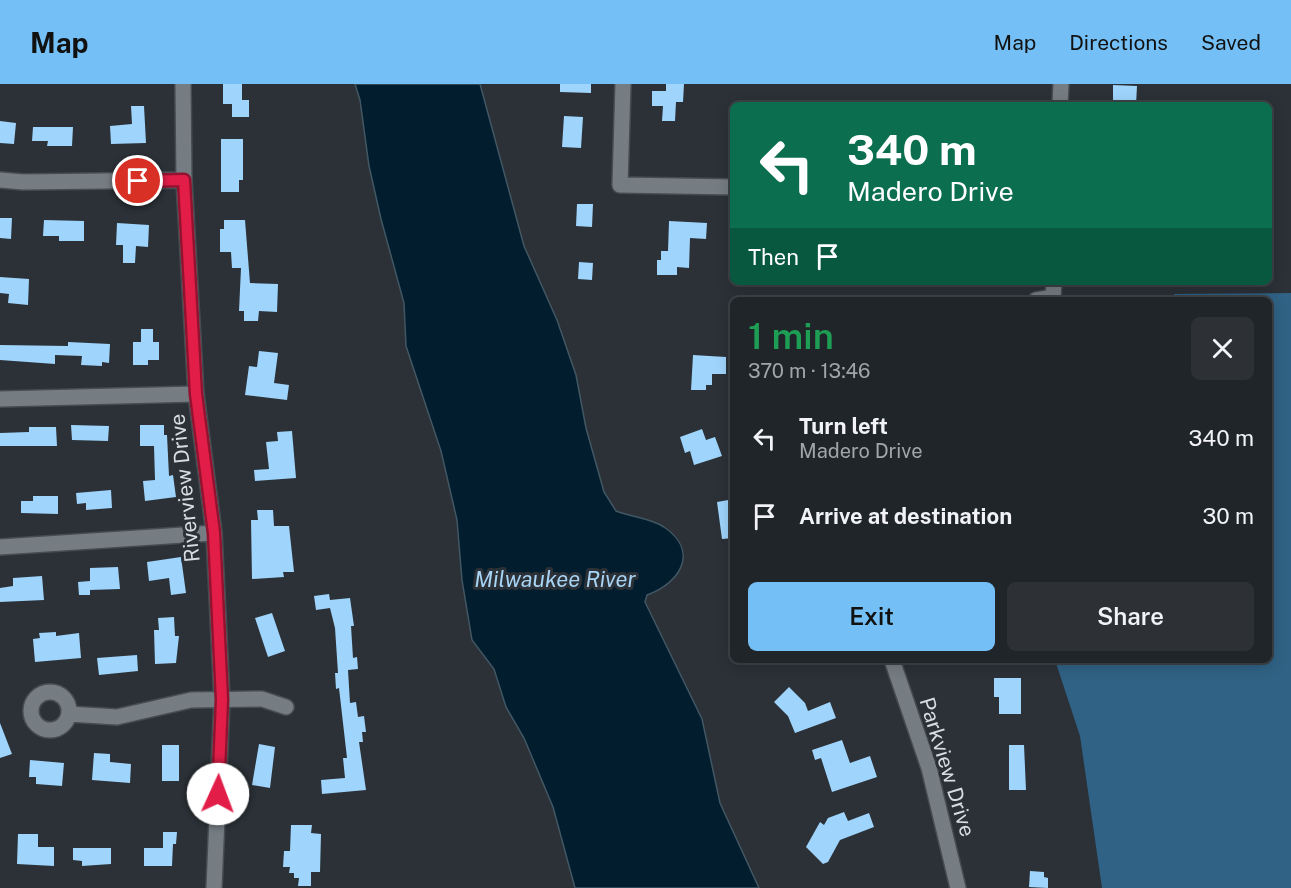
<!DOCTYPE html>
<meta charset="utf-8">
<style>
body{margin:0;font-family:"Public Sans",sans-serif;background:#2d3135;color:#f1f3f6;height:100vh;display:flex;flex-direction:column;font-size:22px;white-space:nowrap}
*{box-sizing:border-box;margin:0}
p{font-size:20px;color:#a2a5a8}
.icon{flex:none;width:33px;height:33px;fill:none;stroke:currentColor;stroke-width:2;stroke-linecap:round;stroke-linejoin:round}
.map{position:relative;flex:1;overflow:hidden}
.drawer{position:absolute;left:730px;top:213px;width:542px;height:366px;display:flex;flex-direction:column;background:#202529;border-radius:9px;box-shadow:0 3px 15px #0003,0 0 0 2px #3d4246}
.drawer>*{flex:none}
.hud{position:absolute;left:730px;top:18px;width:542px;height:183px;border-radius:9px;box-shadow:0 3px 15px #0003,0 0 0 2px #3d4246;background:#0b6e4f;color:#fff;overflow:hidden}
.pin{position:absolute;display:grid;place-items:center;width:51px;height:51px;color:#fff;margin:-26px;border:3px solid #fff;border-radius:50%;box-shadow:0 2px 6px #0007}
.me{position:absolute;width:66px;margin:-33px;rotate:2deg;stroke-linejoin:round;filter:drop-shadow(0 0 4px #0008)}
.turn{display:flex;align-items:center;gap:21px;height:126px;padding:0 18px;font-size:27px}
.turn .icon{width:78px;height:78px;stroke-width:2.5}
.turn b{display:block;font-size:42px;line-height:51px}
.then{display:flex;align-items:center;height:57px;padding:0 18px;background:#0003;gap:12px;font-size:22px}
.round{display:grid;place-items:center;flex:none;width:63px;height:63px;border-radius:9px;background:#2d3135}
.summary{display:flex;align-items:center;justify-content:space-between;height:102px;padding:0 18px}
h1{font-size:36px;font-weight:600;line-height:45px;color:#1e9e55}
.cta{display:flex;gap:12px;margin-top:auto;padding:12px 18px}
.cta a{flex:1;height:69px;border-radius:9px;background:#74c0f6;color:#111;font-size:24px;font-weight:600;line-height:69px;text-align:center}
.cta a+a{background:#2d3135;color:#f1f3f6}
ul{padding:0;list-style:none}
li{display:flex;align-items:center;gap:18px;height:78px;padding:0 18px}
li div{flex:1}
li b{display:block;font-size:22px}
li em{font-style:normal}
header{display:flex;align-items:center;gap:36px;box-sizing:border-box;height:84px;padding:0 30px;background:#74c0f6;color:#111}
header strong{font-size:28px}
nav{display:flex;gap:33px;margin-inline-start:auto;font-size:21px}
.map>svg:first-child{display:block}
.forest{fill:#306285}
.water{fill:#021d2e;stroke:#425764;stroke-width:1.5}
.building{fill:#9fd4fc}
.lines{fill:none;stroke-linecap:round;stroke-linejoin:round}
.minor-casing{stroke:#464c51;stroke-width:18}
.minor{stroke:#757d83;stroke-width:15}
.route-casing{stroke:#92132f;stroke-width:15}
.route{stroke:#e11d48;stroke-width:10}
.labels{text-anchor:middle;stroke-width:6;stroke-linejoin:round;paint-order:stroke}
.street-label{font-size:21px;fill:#d9dde1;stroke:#2b3137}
.water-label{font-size:22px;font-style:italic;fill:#a7d3f4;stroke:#2b3137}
</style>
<header>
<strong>Map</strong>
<nav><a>Map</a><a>Directions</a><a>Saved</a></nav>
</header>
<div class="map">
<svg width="1291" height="804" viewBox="0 0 1291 804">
<rect width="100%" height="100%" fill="#2b3137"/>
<path class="forest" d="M 1291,209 L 1291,804 L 1102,804 L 1080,652 L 1055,576 L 1269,576 L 1269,216 L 1173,216 L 1174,210 Z"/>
<path class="water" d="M 355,0 L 480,0 L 524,162 L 557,236 L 576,291 L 586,344 L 604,408 L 616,427 C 631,433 650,434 664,443 C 700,468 680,499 647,511 L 645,518 L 702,635 L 720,719 L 759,804 L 575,804 L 553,723 L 524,654 L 506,623 L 494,585 L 472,556 L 462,496 L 457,436 L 441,367 L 406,262 L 404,219 L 381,135 L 369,82 L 360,16 Z"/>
<path class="building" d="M 223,0 L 242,0 L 242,16 L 249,16 L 249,33 L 232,33 L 232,20 L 223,20 Z
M 560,0 L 591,0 L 591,9 L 560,8 Z
M 666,0 L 684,0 L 683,18 L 676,18 L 675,37 L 662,37 L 663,22 L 652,22 L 652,7 L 666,7 Z
M 1113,1 L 1137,2 L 1136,21 L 1113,21 Z
M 131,22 L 144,22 L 146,59 L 111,60 L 110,42 L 132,40 Z
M 564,32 L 583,33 L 581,64 L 562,63 Z
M 0,37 L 16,39 L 14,60 L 0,59 Z
M 33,43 L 73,43 L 72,62 L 47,62 L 48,57 L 32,57 Z
M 221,55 L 243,55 L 243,96 L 239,96 L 239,108 L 221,108 Z
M 577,120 L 593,120 L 592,143 L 576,142 Z
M 0,134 L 12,134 L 11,155 L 0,154 Z
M 44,136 L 84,137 L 84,157 L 59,157 L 59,152 L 43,152 Z
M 224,136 L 245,136 L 250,199 L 278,200 L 277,228 L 259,227 L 258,237 L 244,237 L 244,227 L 239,227 L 241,184 L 232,184 L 231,168 L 220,168 L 220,145 L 224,145 Z
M 669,137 L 707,139 L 706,155 L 690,154 L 689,184 L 677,183 L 677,191 L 657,191 L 657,176 L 661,176 L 661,167 L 668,167 Z
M 117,139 L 149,141 L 148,163 L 136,162 L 135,179 L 123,179 L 123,161 L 116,161 Z
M 579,178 L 593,179 L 592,196 L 578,195 Z
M 0,193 L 29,195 L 28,221 L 8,219 L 9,210 L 0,209 Z
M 141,245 L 153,245 L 153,258 L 159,258 L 159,276 L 148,276 L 148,281 L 133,281 L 133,258 L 141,258 Z
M 68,258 L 110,260 L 109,279 L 102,278 L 102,282 L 81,281 L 82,272 L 55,271 L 55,280 L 0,276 L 0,261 L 68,262 Z
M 259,267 L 278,269 L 274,299 L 289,301 L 287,316 L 245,311 L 249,282 L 257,283 Z
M 693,271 L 726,273 L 726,290 L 712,290 L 712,301 L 706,301 L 706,306 L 691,306 Z
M 71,341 L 109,342 L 108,357 L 72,356 Z
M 140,341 L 164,341 L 164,351 L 167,351 L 169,392 L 173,391 L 176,413 L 145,417 L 143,397 L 155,396 L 154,362 L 140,362 Z
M 29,343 L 56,343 L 57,362 L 0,362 L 0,349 L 29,348 Z
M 702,345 L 706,356 L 715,353 L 722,372 L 694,381 L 690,367 L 685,369 L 680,353 Z
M 292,347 L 296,394 L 255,397 L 254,386 L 269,385 L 266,358 L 278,357 L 277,348 Z
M 111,406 L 112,424 L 86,426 L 86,419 L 77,420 L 76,409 Z
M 33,412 L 58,412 L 58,430 L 21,429 L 21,417 L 33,417 Z
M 734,415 L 734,454 L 722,455 L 717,418 Z
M 257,426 L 273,426 L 274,442 L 289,442 L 294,488 L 283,488 L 284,493 L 252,495 L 251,436 L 258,436 Z
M 181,473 L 186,509 L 171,511 L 169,494 L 149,497 L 147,478 Z
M 118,483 L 120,505 L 90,506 L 90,511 L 79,511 L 78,498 L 90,497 L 90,484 Z
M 42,492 L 44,516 L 0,518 L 0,504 L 13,502 L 13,494 Z
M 329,510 L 330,516 L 350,514 L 354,542 L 351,542 L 353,574 L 357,573 L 358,585 L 348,586 L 350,619 L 356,618 L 358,633 L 364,632 L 366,648 L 362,648 L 363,658 L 359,658 L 366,706 L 322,710 L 321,696 L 345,694 L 343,674 L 347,674 L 339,604 L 336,605 L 335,589 L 338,589 L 335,544 L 330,524 L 316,526 L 314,512 Z
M 272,529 L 285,567 L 268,573 L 255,534 Z
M 174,533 L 175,552 L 179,552 L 176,579 L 155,580 L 154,546 L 159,546 L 158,534 Z
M 56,548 L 56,552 L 79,549 L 81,574 L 35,578 L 33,555 L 40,554 L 39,549 Z
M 137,571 L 138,587 L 99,591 L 97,574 Z
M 994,594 L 1021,594 L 1021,630 L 999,630 L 999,613 L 994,613 Z
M 789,603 L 805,619 L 808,627 L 830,618 L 836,634 L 795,649 L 788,632 L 774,618 Z
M 0,639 L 12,670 L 0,674 Z
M 842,656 L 850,679 L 870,672 L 877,693 L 832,708 L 821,674 L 815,676 L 812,666 Z
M 259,660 L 275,663 L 270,704 L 252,701 Z
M 162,661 L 179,661 L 179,697 L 162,697 Z
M 1009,661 L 1024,661 L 1026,706 L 1009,706 Z
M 94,669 L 110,670 L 110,678 L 131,680 L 130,699 L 92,696 Z
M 30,676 L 64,679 L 62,702 L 36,700 L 36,693 L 29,693 Z
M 844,728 L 848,737 L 869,729 L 874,743 L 840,756 L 828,778 L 823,780 L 806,763 L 820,738 L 824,741 L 828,734 Z
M 291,741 L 312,741 L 311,749 L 321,750 L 320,788 L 311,788 L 311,802 L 298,802 L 299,794 L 294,794 L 294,789 L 289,789 L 290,783 L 283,783 L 284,767 L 290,767 Z
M 163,748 L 177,748 L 176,760 L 173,760 L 172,782 L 144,782 L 144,764 L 163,764 Z
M 18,750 L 38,750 L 38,763 L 54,763 L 54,782 L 17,780 Z
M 73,764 L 111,764 L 111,780 L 82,782 L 82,777 L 73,776 Z
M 1030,787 L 1044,788 L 1044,793 L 1048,794 L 1048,804 L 1029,803 Z"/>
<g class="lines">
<defs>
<path id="minor" d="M 183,0 L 184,96 L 196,310 L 214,449 L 222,616 L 214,804
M 623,0 L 620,101 L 734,103
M 1060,21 L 1061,0
M 0,96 L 23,98 L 184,96
M 1036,216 L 1053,213 L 1054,198
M 0,315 L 196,310
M 0,463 L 214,449
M 892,576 L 929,684 L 958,804
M31 627a19 19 0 1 1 38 0a19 19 0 1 1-38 0Z
M 69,630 L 117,633 L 191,616 L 262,615 L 286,623"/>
</defs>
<use href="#minor" class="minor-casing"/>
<use href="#minor" class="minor"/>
</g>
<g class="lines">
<defs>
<path id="route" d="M 138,97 L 184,96 L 196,310 L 214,449 L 222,616 L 218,710"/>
</defs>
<use href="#route" class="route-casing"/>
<use href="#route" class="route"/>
</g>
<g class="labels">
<g class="street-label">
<text transform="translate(185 404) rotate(-96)" y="7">Riverview Drive</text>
<text transform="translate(947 683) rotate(73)" y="7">Parkview Drive</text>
</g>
<g class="water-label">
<text x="555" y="503">Milwaukee River</text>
</g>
</g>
</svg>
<div class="pin" style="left:138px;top:97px;background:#d93025"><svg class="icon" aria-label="arrive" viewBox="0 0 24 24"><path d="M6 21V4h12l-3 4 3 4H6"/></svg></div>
<svg class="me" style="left:218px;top:710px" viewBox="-20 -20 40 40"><circle r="19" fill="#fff"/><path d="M0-13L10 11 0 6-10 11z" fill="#e11d48"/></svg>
<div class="hud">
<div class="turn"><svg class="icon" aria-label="left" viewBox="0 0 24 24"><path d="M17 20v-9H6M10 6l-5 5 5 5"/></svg><div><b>340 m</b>Madero Drive</div></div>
<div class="then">Then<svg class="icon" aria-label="arrive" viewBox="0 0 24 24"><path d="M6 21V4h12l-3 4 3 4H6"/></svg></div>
</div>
<section class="drawer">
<div class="summary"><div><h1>1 min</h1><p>370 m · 13:46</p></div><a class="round"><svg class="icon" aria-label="close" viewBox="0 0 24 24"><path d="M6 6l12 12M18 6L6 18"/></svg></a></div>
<ul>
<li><svg class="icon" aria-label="left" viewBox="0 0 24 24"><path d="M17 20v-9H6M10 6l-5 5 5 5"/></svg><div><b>Turn left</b><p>Madero Drive</p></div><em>340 m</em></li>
<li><svg class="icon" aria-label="arrive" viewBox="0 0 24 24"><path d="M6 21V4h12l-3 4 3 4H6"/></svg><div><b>Arrive at destination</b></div><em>30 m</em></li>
</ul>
<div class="cta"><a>Exit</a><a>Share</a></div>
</section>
</div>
